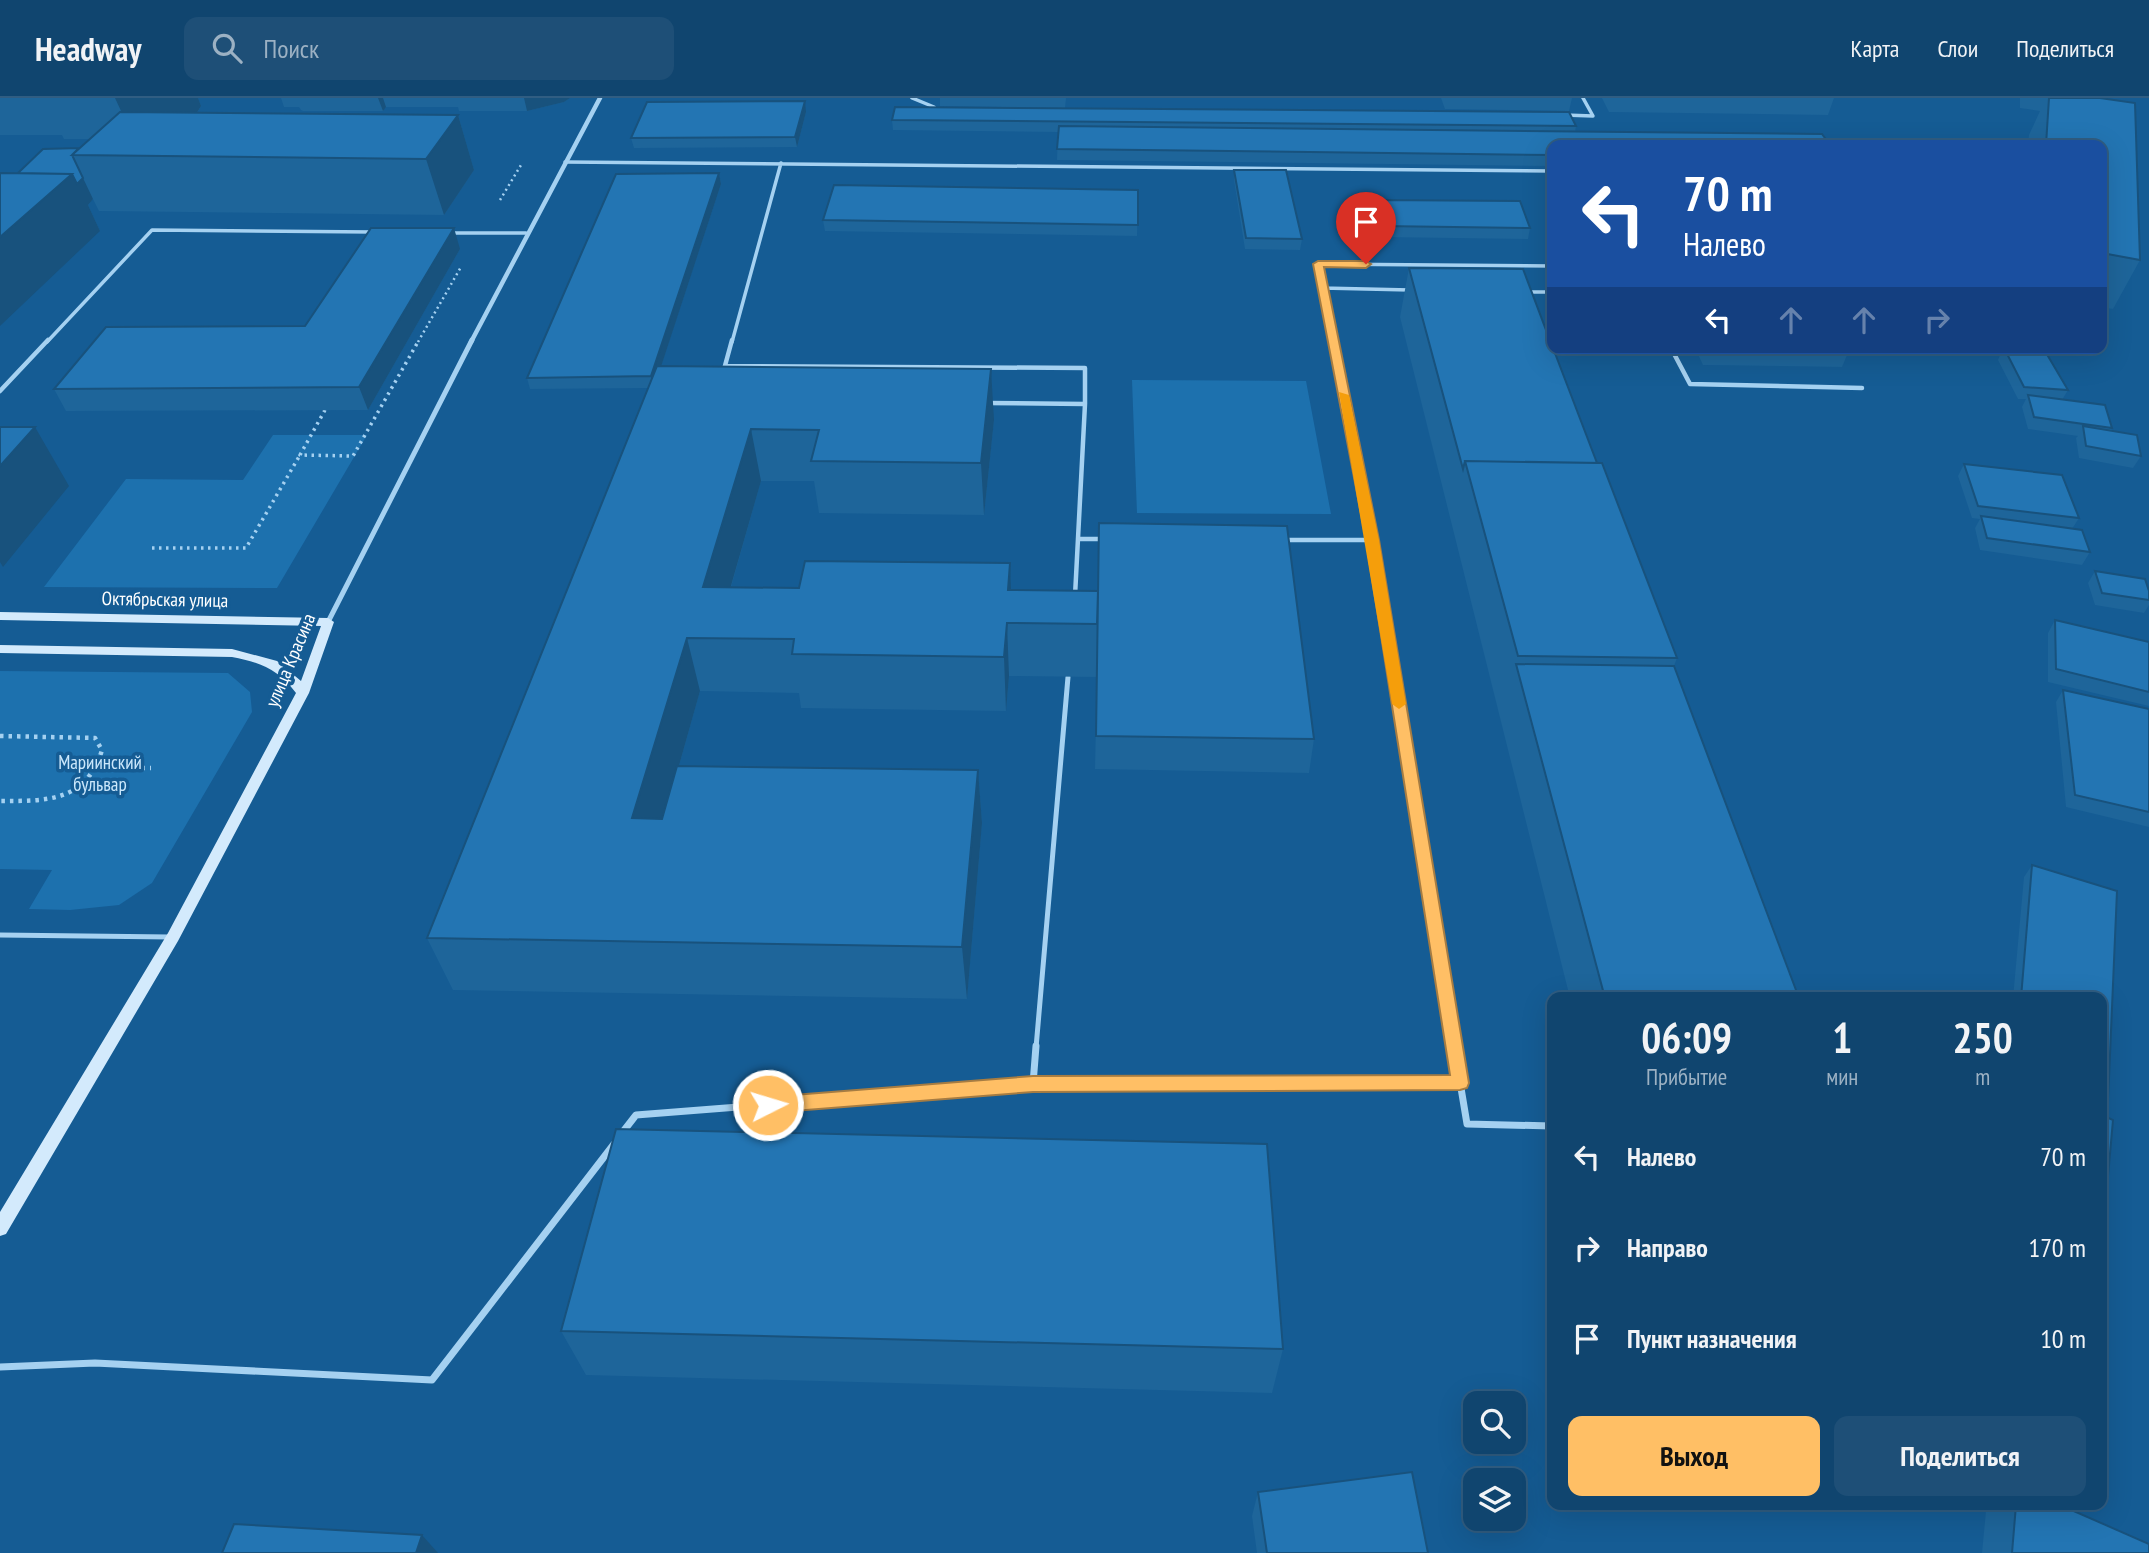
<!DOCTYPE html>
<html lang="ru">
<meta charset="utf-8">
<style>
body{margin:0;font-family:"PT Sans Narrow",sans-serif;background:#1e4f77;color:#f1f3f6;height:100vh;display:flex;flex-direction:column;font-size:26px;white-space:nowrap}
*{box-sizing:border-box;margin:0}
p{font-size:23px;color:#9cb1c3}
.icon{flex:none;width:38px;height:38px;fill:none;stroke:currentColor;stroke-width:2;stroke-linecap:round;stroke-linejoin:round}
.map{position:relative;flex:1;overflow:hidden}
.sheet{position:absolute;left:1547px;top:894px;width:560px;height:518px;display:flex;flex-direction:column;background:#10456f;border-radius:14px;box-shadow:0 7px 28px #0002,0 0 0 2px #305d82}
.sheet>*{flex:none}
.guide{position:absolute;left:1547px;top:42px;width:560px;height:214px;border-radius:14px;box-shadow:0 7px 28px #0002,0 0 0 2px #305d82;background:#1a4fa0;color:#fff;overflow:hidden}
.buttons{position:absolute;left:1463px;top:1293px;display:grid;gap:14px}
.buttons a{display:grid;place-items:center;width:63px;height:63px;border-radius:14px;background:#10456f;box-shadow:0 7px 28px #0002,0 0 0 2px #305d82;font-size:35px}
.pin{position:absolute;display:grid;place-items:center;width:60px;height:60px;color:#fff;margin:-72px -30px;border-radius:50% 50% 50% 0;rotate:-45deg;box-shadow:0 0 7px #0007}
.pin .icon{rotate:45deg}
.me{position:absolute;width:77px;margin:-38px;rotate:85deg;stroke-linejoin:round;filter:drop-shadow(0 0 5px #0008)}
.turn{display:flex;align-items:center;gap:24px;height:147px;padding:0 21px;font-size:32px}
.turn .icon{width:91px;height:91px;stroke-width:2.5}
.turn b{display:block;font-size:49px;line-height:60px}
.lanes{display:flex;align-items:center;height:66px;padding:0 21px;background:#0003;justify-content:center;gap:35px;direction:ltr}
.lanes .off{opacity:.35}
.eta{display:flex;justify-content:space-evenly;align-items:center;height:119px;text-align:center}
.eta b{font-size:42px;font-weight:700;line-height:49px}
.button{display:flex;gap:14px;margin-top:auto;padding:14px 21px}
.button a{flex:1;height:80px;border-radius:14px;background:#ffbf65;color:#111;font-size:28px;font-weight:700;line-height:80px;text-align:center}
.button a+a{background:#1e4f77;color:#f1f3f6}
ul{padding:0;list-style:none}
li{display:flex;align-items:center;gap:21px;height:91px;padding:0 21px}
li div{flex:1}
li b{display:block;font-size:26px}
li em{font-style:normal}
header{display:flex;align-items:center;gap:42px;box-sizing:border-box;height:98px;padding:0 35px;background:#10456f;border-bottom:2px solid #305d82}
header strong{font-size:33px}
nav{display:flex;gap:38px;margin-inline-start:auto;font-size:24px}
.search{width:490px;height:63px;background:#1e4f77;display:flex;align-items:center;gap:18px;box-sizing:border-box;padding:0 24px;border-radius:14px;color:#9cb1c3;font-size:26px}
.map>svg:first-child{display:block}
.green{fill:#1d71ae}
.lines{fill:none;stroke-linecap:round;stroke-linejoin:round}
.path-far2{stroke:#a5d1f1;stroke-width:2.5;stroke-dasharray:2 3.5;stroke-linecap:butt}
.path-far1{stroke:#a5d1f1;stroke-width:3.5;stroke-dasharray:2.5 4.5;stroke-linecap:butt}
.path{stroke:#a5d1f1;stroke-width:4.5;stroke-dasharray:3.5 5;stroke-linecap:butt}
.lane-far3{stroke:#a5d1f1;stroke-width:3.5}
.lane-far2{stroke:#a5d1f1;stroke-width:4.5}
.lane-far1{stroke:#a5d1f1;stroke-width:5}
.lane{stroke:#a5d1f1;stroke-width:7}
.street-far1{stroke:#a5d1f1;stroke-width:4.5}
.street{stroke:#a5d1f1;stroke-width:5}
.secondary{fill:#d3eafc;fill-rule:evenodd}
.wall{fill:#1e659a}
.shaded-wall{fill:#18527d}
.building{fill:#2375b3;stroke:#18527d;stroke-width:2}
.route{fill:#ffbf65;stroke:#a67c42;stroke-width:2}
.slow{fill:#f59e0b}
.labels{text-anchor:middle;stroke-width:7;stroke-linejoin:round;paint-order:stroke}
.street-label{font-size:19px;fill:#fff;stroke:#155c94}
.park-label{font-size:19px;fill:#cce8fc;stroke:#155c94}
</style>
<header>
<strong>Headway</strong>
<div class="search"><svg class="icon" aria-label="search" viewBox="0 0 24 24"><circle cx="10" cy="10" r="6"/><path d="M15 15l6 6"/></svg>Поиск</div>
<nav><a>Карта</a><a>Слои</a><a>Поделиться</a></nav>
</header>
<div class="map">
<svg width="2149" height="1455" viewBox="0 0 2149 1455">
<rect width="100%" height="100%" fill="#155c94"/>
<path class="green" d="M 1132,282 L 1306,283 L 1331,416 L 1137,415 Z
M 273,337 L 367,337 L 277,490 L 44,489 L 126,381 L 243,382 Z
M 0,573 L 228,575 L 250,594 L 252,614 L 152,785 L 119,807 L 70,812 L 29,811 L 52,772 L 0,771 Z"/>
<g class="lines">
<path class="path-far2" d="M 500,102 L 521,67
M 418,244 L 461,169"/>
<path class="path-far1" d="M 325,312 L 300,357 L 353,358 L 419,242
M 152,450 L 246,450 L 300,357"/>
<path class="path" d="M 0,638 L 95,640 L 102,652 C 86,704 47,703 0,703
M 99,670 L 151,670"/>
<path class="lane-far3" d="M 912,0 L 934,9
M 1564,17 L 1593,18 L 1583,0
M 565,64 L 1552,73
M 449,135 L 526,135
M 1322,190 L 1318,166 L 1552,168
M 1525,194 L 1552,194
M 47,244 L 152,132 L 373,134
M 732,244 L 781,65
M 1333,244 L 1322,190 L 1410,192"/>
<path class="lane-far2" d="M 1332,242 L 1372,442 L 1390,554
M 1671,250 L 1690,286 L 1862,290
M 725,268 L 1085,270 L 1085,306
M 723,275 L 732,242
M 0,293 L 48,242
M 986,305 L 1085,306 L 1075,498
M 1079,441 L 1104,441
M 1282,442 L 1372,442"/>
<path class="lane-far1" d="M 1390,552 L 1455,950
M 0,837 L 170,839
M 1036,950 L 1068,579"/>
<path class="lane" d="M 1454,948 L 1467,1026 L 1552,1028
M 1033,986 L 1460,985
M 622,1035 L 636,1017 L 1033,986 L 1036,948
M 0,1269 L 95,1265 L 432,1282 L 614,1046"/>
<path class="street-far1" d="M 471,244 L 600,0"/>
<path class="street" d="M 328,524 L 472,242"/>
<path class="secondary" d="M 0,514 L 328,520 L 334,524 L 309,595 L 178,843 L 6,1136 L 0,1138 L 0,1114 L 168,835 L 296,595 C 279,572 260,564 232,559 L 0,555 L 0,547 L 232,551 L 277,563 L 301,583 L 321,528 L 0,522 Z"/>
</g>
<path class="wall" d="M 0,0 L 198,0 L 201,8 L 197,15 L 458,17 L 474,72 L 444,117 L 99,113 L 93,101 L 88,107 L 100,133 L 18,75 L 79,50 L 90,41 L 64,41 L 62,37 L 0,37 Z
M 281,0 L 570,0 L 564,4 L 527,13 L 459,13 L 458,9 L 386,9 L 383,13 L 303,13 L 301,12 L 299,9 L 284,9 Z
M 940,0 L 1066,0 L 1065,10 L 940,8 Z
M 1441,0 L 1572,0 L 1569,13 L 1445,11 Z
M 1602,0 L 1834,0 L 1828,17 L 1609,14 Z
M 2020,0 L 2100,0 L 2140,162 L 2113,211 L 2102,209 L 2102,47 L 2028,47 L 2029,37 L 2040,13 L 2020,10 Z
M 806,14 L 797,49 L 634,50 L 631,40 Z
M 892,22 L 1576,28 L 1575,34 L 1552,47 L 1552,68 L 1057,62 L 1058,34 L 893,32 Z
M 1234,72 L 1302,141 L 1300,152 L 1245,151 L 1234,82 Z
M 719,75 L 721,86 L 661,268 L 994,322 L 984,417 L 819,415 L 814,383 L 761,383 L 731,489 L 1098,493 L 1314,641 L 1309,675 L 1095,671 L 1097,579 L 1009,578 L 1006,613 L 801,610 L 799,595 L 700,593 L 679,668 L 978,672 L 982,725 L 967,901 L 453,892 L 427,840 L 648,290 L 530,291 L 527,280 Z
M 1138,92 L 1137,138 L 825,133 L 823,122 Z
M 1375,102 L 1530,130 L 1528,141 L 1380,139 L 1373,113 Z
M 460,151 L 368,312 L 66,313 L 54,291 L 305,228 Z
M 1409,170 L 1596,365 L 1677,560 L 1674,568 L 1799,900 L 1570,900 L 1400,219 Z
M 1695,250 L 1850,250 L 1842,269 L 1703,267 Z
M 2003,250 L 2068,292 L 2062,302 L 2112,330 L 2111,333 L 2141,358 L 2133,370 L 2079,360 L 2076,340 L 2078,338 L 2028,331 L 2022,309 L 2026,301 L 2018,301 L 1998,262 Z
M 1964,366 L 2079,420 L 2072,431 L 2090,454 L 2082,467 L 1980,452 L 1975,430 L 1980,421 L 1972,420 L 1958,378 Z
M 2095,473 L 2149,493 L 2149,507 L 2144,515 L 2095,507 L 2088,485 Z
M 2055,522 L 2149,594 L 2149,608 L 2048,584 L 2048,535 Z
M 2063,592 L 2149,611 L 2149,729 L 2066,709 L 2056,604 Z
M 2032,767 L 2117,793 L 2108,1003 L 2102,1010 L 2102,900 L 2013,900 L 2024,779 Z
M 561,1233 L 1283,1251 L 1272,1295 L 586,1277 Z
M 1258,1394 L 1428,1455 L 1257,1455 L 1252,1418 Z
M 1993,1407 L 2060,1407 L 2149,1455 L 1982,1455 L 1986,1413 Z"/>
<path class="shaded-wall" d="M 115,0 L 198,0 L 201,8 L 193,21 L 134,41 Z
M 378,0 L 383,0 L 386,9 L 383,13 Z
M 524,0 L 570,0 L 564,4 L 527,13 Z
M 805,3 L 806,14 L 797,49 L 795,39 Z
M 458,17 L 474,72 L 444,117 L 426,61 Z
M 719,75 L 721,86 L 654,290 L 651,278 Z
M 72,76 L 83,80 L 93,101 L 88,107 L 100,133 L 0,228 L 0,139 Z
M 454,130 L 460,151 L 368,312 L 359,289 Z
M 991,271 L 994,322 L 984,417 L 981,365 Z
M 35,329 L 69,388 L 3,469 L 0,464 L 0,368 Z
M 751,331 L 761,383 L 716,540 L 703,489 Z
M 1010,465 L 1012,518 L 1008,492 Z
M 1007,525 L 1009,578 L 1006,613 L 1004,559 Z
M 687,540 L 700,593 L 649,774 L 632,720 Z
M 978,672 L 982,725 L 967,901 L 962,849 Z
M 422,1437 L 438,1455 L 416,1455 Z"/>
<path class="building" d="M 2049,0 L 2100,0 L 2135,5 L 2140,162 L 2102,155 L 2102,47 L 2046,47 Z
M 805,3 L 795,39 L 631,40 L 647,4 Z
M 895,9 L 1569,14 L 1576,28 L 892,22 Z
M 120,14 L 458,17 L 426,61 L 72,57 Z
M 1059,28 L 1822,36 L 1830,47 L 1552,47 L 1552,57 L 1057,51 Z
M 79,50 L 72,57 L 83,80 L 77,86 L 72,76 L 18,75 L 43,51 Z
M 1234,72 L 1286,72 L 1302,141 L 1246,140 Z
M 0,75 L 72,76 L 0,139 Z
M 719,75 L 651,278 L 527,280 L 616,76 Z
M 834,87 L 1138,92 L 1138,127 L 823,122 Z
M 1375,102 L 1520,103 L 1530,130 L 1381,128 Z
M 371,130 L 454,130 L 359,289 L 54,291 L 106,229 L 305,228 Z
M 1409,170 L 1523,171 L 1552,248 L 1552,250 L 1553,250 L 1597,365 L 1465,363 L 1463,371 Z
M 2004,250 L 2045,253 L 2068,292 L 2024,289 Z
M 657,268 L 991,271 L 981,365 L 811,363 L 819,332 L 751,331 L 703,489 L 799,490 L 805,463 L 1010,465 L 1008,492 L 1098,493 L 1097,526 L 1007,525 L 1004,559 L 792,556 L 794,541 L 687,540 L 632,720 L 662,721 L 677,668 L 978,672 L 962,849 L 427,840 Z
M 2028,297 L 2105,307 L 2112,330 L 2034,319 Z
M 2083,328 L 2137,337 L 2141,358 L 2086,348 Z
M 0,329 L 35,329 L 0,368 Z
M 1465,363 L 1602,365 L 1677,560 L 1518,558 Z
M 1964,366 L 2062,377 L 2079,420 L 1978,408 Z
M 1981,418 L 2082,432 L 2090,454 L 1987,440 Z
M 1099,425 L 1287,428 L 1314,641 L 1096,638 Z
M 2095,473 L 2145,481 L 2149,493 L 2149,502 L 2102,495 Z
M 2055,522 L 2149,544 L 2149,594 L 2056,571 Z
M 1516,566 L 1674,568 L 1799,900 L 1605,900 Z
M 2063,592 L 2149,611 L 2149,714 L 2075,697 Z
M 2032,767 L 2117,793 L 2108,1003 L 2102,1001 L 2102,900 L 2021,900 Z
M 2102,1017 L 2113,1022 L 2102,1145 Z
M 616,1031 L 1267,1046 L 1283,1251 L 561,1233 Z
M 1412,1374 L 1428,1455 L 1267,1455 L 1258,1394 Z
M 2016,1407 L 2060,1407 L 2149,1446 L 2149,1455 L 2012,1455 Z
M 234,1426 L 422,1437 L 416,1455 L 222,1455 Z"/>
<path class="route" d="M 1318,163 L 1366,163 L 1371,166 L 1366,170 L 1324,169 L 1379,442 L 1469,985 L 1467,990 L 1460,992 L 1033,994 L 768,1015 L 761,1013 L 759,1007 L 761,1001 L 768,999 L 1033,978 L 1450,977 L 1366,442 L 1313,166 Z"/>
<path class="slow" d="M 1339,294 L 1349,297 L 1379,442 L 1406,606 L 1399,611 L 1392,606 Z"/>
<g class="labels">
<g class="street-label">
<text transform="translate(165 501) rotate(1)" y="7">Октябрьская улица</text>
<text transform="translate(290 562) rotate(-67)" y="7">улица Красина</text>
</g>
<g class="park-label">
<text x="100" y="671">Мариинский<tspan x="100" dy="22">бульвар</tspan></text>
</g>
</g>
</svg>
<div class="buttons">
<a><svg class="icon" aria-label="search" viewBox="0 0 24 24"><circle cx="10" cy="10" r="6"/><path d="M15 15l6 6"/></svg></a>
<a><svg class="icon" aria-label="layers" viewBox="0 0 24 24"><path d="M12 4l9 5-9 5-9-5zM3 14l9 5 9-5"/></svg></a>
</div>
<div class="pin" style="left:1366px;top:166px;background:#d93025"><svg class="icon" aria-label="arrive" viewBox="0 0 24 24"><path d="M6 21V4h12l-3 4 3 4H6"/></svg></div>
<svg class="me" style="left:768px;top:1007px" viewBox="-20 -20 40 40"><circle r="17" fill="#ffbf65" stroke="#fff" stroke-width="3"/><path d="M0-11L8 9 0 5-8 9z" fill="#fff"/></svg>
<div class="guide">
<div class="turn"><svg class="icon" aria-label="left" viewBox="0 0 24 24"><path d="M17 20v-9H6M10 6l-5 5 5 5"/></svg><div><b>70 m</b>Налево</div></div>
<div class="lanes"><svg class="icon" aria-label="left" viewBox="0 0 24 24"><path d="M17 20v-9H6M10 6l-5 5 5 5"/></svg><svg class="icon off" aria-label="ahead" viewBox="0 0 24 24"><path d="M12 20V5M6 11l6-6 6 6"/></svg><svg class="icon off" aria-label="ahead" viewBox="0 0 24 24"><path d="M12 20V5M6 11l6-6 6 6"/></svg><svg class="icon off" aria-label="right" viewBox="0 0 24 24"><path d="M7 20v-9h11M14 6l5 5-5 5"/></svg></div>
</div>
<section class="sheet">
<div class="eta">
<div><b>06:09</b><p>Прибытие</p></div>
<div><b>1</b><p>мин</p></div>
<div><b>250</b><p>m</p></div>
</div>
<ul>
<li><svg class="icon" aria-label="left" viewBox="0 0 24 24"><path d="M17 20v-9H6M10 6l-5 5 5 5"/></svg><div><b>Налево</b></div><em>70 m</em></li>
<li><svg class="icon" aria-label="right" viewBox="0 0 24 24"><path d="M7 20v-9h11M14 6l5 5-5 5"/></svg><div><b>Направо</b></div><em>170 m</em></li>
<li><svg class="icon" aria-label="arrive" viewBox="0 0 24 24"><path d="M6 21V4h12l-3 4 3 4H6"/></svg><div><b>Пункт назначения</b></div><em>10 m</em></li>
</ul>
<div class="button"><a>Выход</a><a>Поделиться</a></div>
</section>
</div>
